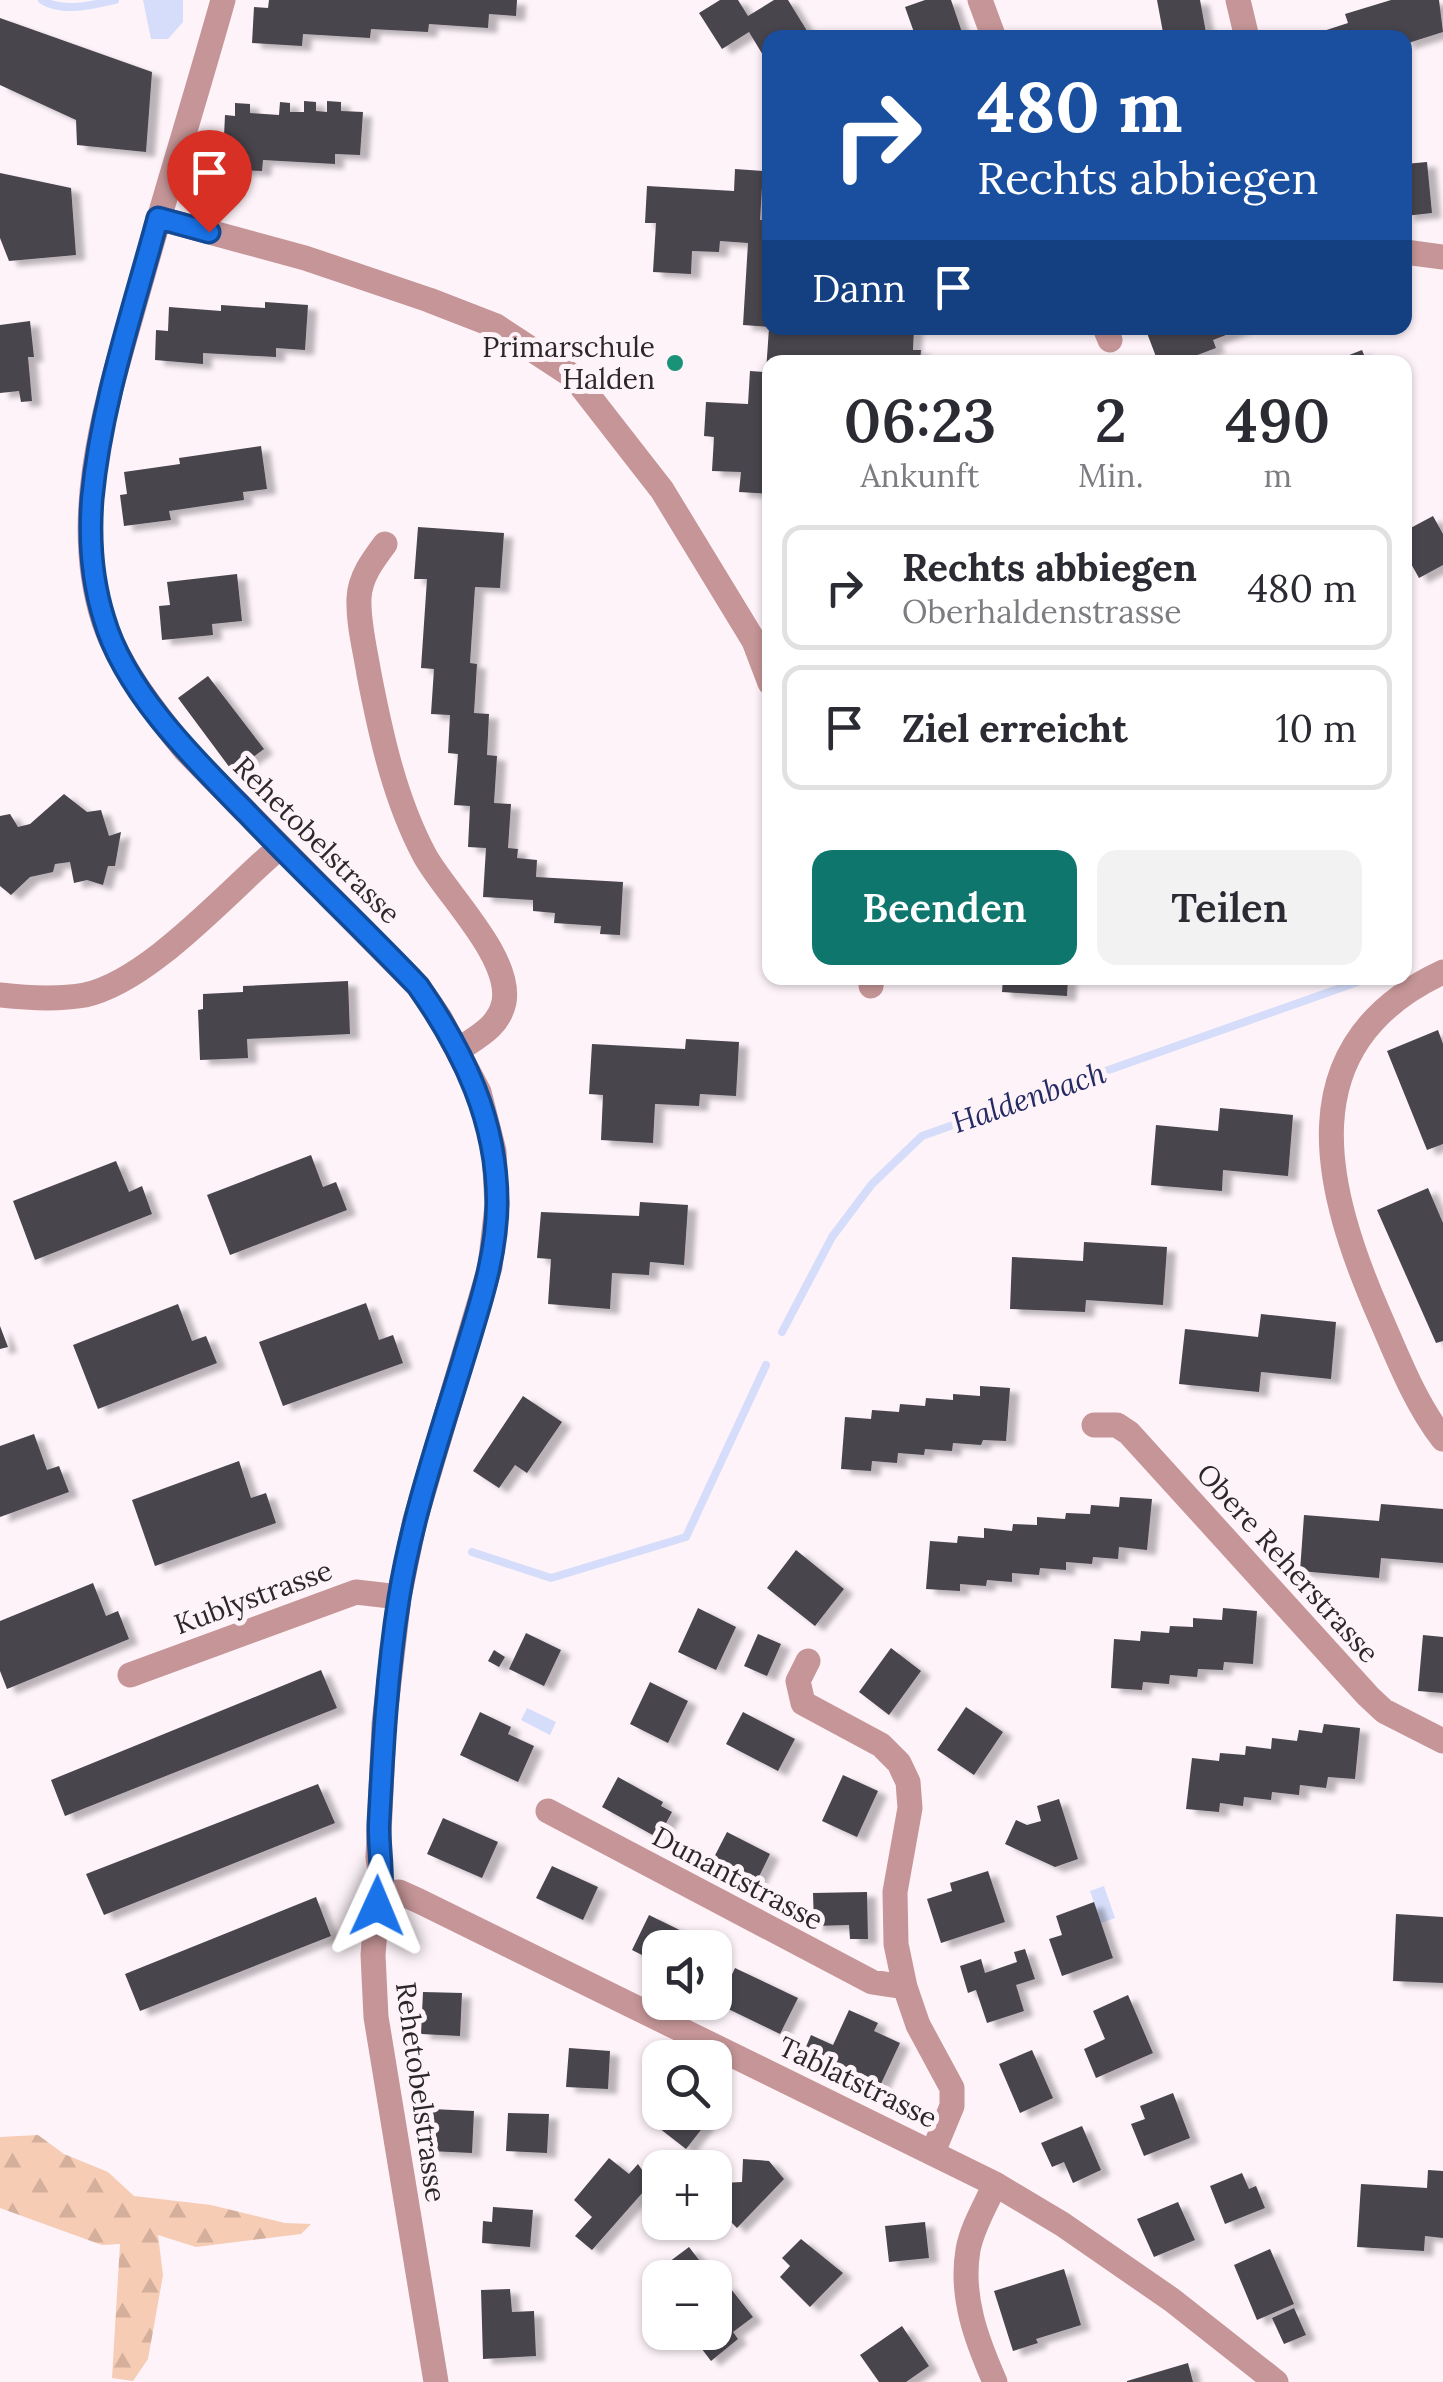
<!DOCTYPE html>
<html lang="de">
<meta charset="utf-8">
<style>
body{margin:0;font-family:Lora,serif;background:#f2f2f3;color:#2b2b33;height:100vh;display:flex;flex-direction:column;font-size:38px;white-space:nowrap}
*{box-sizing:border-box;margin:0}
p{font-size:32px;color:#7c7c81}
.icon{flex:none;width:55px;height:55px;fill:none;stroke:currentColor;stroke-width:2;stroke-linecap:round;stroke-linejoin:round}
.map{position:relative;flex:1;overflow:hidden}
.details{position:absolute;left:762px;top:355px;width:650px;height:630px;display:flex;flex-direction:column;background:#fff;border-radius:20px;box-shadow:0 2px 8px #0004}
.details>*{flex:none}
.hud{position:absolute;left:762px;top:30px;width:650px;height:305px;border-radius:20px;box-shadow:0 2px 8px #0004;background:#1a4fa0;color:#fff;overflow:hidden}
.tools{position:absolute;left:642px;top:1930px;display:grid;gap:20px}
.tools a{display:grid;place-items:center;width:90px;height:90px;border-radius:20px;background:#fff;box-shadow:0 2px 8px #0004;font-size:50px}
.pin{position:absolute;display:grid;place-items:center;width:85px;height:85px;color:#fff;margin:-102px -42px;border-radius:50% 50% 50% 0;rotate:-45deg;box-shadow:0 0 10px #0007}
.pin .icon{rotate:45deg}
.me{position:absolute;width:110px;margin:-55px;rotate:1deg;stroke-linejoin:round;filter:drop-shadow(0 0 8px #0008)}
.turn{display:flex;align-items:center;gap:35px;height:210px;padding:0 50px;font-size:45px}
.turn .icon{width:130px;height:130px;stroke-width:2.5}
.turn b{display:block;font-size:70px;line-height:85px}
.then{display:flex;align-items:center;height:95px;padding:0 50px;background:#0003;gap:20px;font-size:38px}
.eta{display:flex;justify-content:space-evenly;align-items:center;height:170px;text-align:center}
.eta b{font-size:60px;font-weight:600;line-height:70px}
.primary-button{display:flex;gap:20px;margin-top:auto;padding:20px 50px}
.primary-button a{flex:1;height:115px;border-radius:20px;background:#0f766e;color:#fff;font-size:40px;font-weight:600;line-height:115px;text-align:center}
.primary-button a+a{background:#f2f2f3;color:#2b2b33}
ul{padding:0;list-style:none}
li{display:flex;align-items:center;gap:30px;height:125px;margin:0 20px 15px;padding:0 30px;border:5px solid #e1e1e2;border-radius:20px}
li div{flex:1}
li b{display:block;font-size:38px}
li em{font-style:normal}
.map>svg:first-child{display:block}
.forest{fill:url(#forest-firs)}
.water{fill:#d5ddfa}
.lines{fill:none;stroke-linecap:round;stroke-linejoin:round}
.stream{stroke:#d5ddfa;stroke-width:8}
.building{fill:#49444e;filter:url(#shadow)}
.minor{stroke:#c59597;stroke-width:25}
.route-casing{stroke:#114b97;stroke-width:25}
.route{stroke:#1a73e8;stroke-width:18}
.poi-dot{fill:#1a9277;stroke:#fdf3f9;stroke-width:4}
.labels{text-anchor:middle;stroke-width:10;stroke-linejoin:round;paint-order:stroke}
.poi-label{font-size:28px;fill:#2c282a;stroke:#fdf3f9;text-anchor:end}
.street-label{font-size:28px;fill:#2c282a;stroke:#fdf3f9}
.water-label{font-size:30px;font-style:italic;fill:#242a63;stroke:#fdf3f9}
</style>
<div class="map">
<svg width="1443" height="2382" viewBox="0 0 1443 2382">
<defs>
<pattern id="forest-firs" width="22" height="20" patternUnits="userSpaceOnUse" patternTransform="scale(2.5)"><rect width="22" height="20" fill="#f6ccb5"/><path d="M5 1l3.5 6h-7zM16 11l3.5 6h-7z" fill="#d3af9c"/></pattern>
<filter id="shadow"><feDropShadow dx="9" dy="5" stdDeviation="2.5" flood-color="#0004"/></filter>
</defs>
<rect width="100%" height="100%" fill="#fdf3f9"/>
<path class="forest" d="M 38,2135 L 64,2154 L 108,2172 L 134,2196 L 211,2205 L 285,2223 L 311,2224 L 301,2234 L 196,2247 L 158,2235 L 163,2275 L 148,2359 L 133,2381 L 112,2378 L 120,2244 L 102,2245 L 0,2208 L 0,2137 Z"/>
<path class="water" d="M 143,0 L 183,0 L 183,22 L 168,39 L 151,39 Z
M 527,1708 L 556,1722 L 550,1735 L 521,1720 Z
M 1104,1886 L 1115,1918 L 1101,1923 L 1090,1891 Z"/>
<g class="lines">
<path class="stream" d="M 42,0 C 63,13 93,5 115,0
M 782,1332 L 832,1237 L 872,1184 L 922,1136 L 1366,979
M 472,1552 L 551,1578 L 686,1537 L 766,1365"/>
</g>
<path class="building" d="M 269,0 L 517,0 L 516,16 L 489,14 L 488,28 L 429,24 L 428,32 L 371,29 L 370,38 L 303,34 L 302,46 L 252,43 L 254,7 L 268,8 Z
M 720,0 L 738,0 L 748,16 L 774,0 L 788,0 L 809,34 L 803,38 L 770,38 L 770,58 L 766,60 L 749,32 L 722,49 L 699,13 Z
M 925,0 L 951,0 L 964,38 L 916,38 L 905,7 Z
M 1157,0 L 1200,0 L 1207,38 L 1164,38 Z
M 1391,0 L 1439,0 L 1443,32 L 1405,44 L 1405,38 L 1302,38 L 1348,23 L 1345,14 Z
M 0,18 L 152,72 L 146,152 L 77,145 L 76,120 L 0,85 Z
M 304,101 L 316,102 L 316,111 L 327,112 L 327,101 L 341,102 L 341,111 L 363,112 L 360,155 L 335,154 L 335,164 L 263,160 L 262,171 L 211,169 L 213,136 L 224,136 L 225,115 L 235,116 L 235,103 L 250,104 L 250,113 L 279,115 L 280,102 L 290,103 L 290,112 L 304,112 Z
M 1427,162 L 1432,213 L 1405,216 L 1405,164 Z
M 735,169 L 763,171 L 760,220 L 768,220 L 763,310 L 770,310 L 770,327 L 743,325 L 748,243 L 720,241 L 719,252 L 692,251 L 691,274 L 653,272 L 656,223 L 645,223 L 647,186 L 734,191 Z
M 0,173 L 71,188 L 76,255 L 9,261 L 0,238 Z
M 265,302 L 308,305 L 305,350 L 276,348 L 276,357 L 203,353 L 203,364 L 155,360 L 156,330 L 168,331 L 169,307 L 221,311 L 221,305 L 265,308 Z
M 30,321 L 34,357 L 28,357 L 32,401 L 21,402 L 19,391 L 0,393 L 0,325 Z
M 769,328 L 914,328 L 913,350 L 921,350 L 920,362 L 770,362 L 770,387 L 766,387 L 765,406 L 770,407 L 770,494 L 739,492 L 741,472 L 712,471 L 714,437 L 704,436 L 706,402 L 748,404 L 750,371 L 766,372 Z
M 1162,328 L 1244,328 L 1213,340 L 1216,348 L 1179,362 L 1158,362 L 1147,333 Z
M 1362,350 L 1367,362 L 1341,362 L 1339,359 Z
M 261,446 L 267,489 L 243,492 L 244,500 L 169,511 L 171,520 L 124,526 L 120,495 L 127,494 L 124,472 L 180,464 L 179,458 Z
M 1433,516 L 1443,534 L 1443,565 L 1419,578 L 1405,553 L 1405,531 Z
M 418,527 L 504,533 L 500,588 L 475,587 L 470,663 L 477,664 L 474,713 L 489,714 L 487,755 L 497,756 L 494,803 L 511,804 L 508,848 L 518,849 L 517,858 L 537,860 L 536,877 L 623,882 L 620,935 L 600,934 L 601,926 L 554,923 L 555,913 L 533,911 L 533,900 L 483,897 L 486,848 L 468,847 L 470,806 L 454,805 L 458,754 L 448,753 L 450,715 L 431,714 L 434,669 L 421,668 L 427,579 L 414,579 Z
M 237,574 L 242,621 L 212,624 L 213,635 L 162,640 L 159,606 L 170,605 L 167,582 Z
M 208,676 L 264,749 L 233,772 L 178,698 Z
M 64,794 L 87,812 L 101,810 L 109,836 L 121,832 L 115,866 L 108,866 L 103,885 L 87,880 L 74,883 L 70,862 L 55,864 L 53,872 L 30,877 L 11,895 L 0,886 L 0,816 L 10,814 L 18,827 L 30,824 Z
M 1003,978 L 1068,978 L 1067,996 L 1002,992 Z
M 348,981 L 350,1034 L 247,1039 L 248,1058 L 200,1060 L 198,1010 L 203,1009 L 203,994 L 243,992 L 243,986 Z
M 1438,1030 L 1443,1044 L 1443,1144 L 1427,1150 L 1387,1051 Z
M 686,1039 L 739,1042 L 736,1096 L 700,1094 L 699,1106 L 655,1104 L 653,1143 L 601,1140 L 603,1095 L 589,1094 L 592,1044 L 685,1049 Z
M 1220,1108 L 1293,1115 L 1288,1176 L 1223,1170 L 1222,1191 L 1151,1185 L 1156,1125 L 1218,1131 Z
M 311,1155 L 323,1187 L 336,1182 L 347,1210 L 230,1255 L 207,1195 Z
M 116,1161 L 129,1192 L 142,1186 L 152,1214 L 35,1260 L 13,1201 Z
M 1428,1188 L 1443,1223 L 1443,1341 L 1436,1343 L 1377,1210 Z
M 640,1202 L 688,1205 L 684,1265 L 650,1262 L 649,1275 L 612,1273 L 610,1309 L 548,1304 L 551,1259 L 537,1258 L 541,1212 L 639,1216 Z
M 1084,1242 L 1167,1247 L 1163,1305 L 1086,1300 L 1085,1312 L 1010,1309 L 1012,1257 L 1083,1261 Z
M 366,1303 L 379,1340 L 393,1335 L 403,1363 L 283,1406 L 259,1342 Z
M 178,1304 L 192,1341 L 206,1336 L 217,1363 L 98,1409 L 73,1345 Z
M 1261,1314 L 1336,1322 L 1331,1379 L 1261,1372 L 1259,1392 L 1179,1384 L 1185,1329 L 1258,1337 Z
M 0,1326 L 8,1347 L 0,1349 Z
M 980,1386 L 1010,1388 L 1006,1441 L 983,1440 L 981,1445 L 953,1443 L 952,1451 L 925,1449 L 924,1455 L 898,1453 L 897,1463 L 872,1461 L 871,1471 L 841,1469 L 845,1417 L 871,1419 L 872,1410 L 899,1412 L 900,1404 L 925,1406 L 926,1398 L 953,1400 L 953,1394 L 980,1396 Z
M 523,1396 L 562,1422 L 527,1473 L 515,1465 L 499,1488 L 473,1471 Z
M 34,1434 L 47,1470 L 59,1466 L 69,1492 L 0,1517 L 0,1446 Z
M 239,1461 L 251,1498 L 266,1493 L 276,1523 L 155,1566 L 132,1500 Z
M 1120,1497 L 1152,1499 L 1147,1550 L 1119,1547 L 1118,1559 L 1093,1557 L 1092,1564 L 1066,1562 L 1066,1570 L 1040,1568 L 1039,1575 L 1012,1573 L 1012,1582 L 987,1580 L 986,1586 L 960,1584 L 960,1591 L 926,1589 L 930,1541 L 957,1543 L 958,1536 L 984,1538 L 984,1528 L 1012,1531 L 1013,1524 L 1037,1525 L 1037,1517 L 1065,1519 L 1066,1513 L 1090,1514 L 1091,1505 L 1119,1507 Z
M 1381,1504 L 1443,1509 L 1443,1563 L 1381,1558 L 1379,1578 L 1300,1571 L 1304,1515 L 1379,1521 Z
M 796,1550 L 844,1589 L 815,1626 L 767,1588 Z
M 93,1583 L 106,1616 L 118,1611 L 129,1639 L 7,1689 L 0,1671 L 0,1621 Z
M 698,1608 L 736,1627 L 716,1670 L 678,1652 Z
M 1223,1608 L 1257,1611 L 1253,1664 L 1224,1662 L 1223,1670 L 1198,1669 L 1197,1677 L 1170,1675 L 1169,1684 L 1143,1682 L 1142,1690 L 1111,1688 L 1114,1639 L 1140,1641 L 1141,1631 L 1169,1633 L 1170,1626 L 1193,1627 L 1193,1618 L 1222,1620 Z
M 526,1633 L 561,1650 L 544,1686 L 509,1669 Z
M 758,1634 L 781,1644 L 767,1676 L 744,1666 Z
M 1423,1635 L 1443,1637 L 1443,1693 L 1418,1691 Z
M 891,1648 L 921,1671 L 889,1715 L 859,1692 Z
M 494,1650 L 505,1657 L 499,1667 L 488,1661 Z
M 321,1670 L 337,1708 L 65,1816 L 51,1780 Z
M 650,1682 L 688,1701 L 668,1743 L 630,1724 Z
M 966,1707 L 1003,1732 L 974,1775 L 937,1750 Z
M 480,1712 L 511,1727 L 508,1734 L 534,1746 L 518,1782 L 460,1755 Z
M 743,1712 L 795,1739 L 778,1771 L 726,1744 Z
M 1324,1724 L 1360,1728 L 1355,1779 L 1328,1777 L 1326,1788 L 1300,1785 L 1299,1795 L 1272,1792 L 1271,1800 L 1244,1797 L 1243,1806 L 1220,1803 L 1219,1812 L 1186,1809 L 1192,1758 L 1219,1761 L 1220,1753 L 1245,1755 L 1246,1746 L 1271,1749 L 1272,1738 L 1297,1741 L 1299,1730 L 1322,1733 Z
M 843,1775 L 878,1791 L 857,1837 L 822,1821 Z
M 618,1777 L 663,1802 L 661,1806 L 672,1812 L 658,1838 L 602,1807 Z
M 318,1784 L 335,1823 L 104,1915 L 86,1874 Z
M 1059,1799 L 1078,1859 L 1055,1867 L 1005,1844 L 1016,1820 L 1027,1825 L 1041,1821 L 1037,1806 Z
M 443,1818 L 498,1842 L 482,1878 L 427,1854 Z
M 727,1832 L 770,1854 L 752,1891 L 708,1869 Z
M 552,1866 L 598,1887 L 583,1920 L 536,1898 Z
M 988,1871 L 1005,1922 L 941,1943 L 927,1899 L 952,1891 L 950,1883 Z
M 867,1892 L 868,1939 L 850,1939 L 849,1925 L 814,1926 L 813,1893 Z
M 316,1897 L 331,1936 L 140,2011 L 125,1974 Z
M 1094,1902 L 1113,1958 L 1062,1976 L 1049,1939 L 1062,1935 L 1056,1916 Z
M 1396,1914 L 1443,1917 L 1443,1983 L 1393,1981 Z
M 649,1915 L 696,1938 L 691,1948 L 660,1948 L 660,1964 L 632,1950 Z
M 1025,1949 L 1035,1979 L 1016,1985 L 1024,2011 L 987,2023 L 976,1990 L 968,1993 L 960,1966 L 981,1959 L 985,1973 L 1017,1962 L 1014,1952 Z
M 735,1968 L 798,1998 L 780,2034 L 718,2004 Z
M 423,1992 L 462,1993 L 460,2036 L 421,2034 Z
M 1128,1995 L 1153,2053 L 1096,2078 L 1084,2049 L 1105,2039 L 1093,2011 Z
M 849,2010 L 878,2023 L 874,2031 L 900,2043 L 879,2088 L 803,2054 L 811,2035 L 833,2045 Z
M 569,2048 L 610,2051 L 608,2089 L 566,2087 Z
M 1032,2050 L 1053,2098 L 1020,2113 L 999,2064 Z
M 1173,2093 L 1190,2138 L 1144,2156 L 1131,2124 L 1145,2119 L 1140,2106 Z
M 432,2109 L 474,2111 L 472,2153 L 430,2151 Z
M 660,2109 L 660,2112 L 715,2112 L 686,2149 L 650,2121 Z
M 508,2113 L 549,2114 L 547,2153 L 506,2151 Z
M 1082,2126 L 1101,2170 L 1073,2183 L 1064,2162 L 1052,2167 L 1041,2143 Z
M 609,2158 L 629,2174 L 638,2164 L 651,2183 L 592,2250 L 575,2236 L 592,2217 L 574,2200 Z
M 743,2159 L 769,2161 L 784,2179 L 737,2228 L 721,2212 L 722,2183 L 742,2182 Z
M 1428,2170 L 1443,2171 L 1443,2238 L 1425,2236 L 1424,2251 L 1357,2247 L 1361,2184 L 1427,2188 Z
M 1242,2173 L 1249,2189 L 1256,2186 L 1265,2208 L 1225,2224 L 1210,2186 Z
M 1178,2202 L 1195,2240 L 1154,2257 L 1137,2219 Z
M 493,2207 L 533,2210 L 530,2247 L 482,2243 L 483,2221 L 492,2222 Z
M 925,2222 L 929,2258 L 889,2262 L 885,2226 Z
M 801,2239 L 843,2273 L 810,2307 L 780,2277 L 790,2266 L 782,2258 Z
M 689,2247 L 713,2278 L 664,2278 L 674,2270 L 669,2262 Z
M 1270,2249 L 1294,2304 L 1257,2320 L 1234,2265 Z
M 1064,2269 L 1081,2325 L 1036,2339 L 1038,2343 L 1013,2351 L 994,2291 Z
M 715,2280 L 721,2288 L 727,2284 L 753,2317 L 733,2332 L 738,2339 L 711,2361 L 689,2332 L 715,2332 Z
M 510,2289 L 512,2312 L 534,2311 L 536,2356 L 483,2359 L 481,2290 Z
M 1294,2308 L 1306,2335 L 1284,2344 L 1272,2318 Z
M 902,2326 L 929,2366 L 906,2382 L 879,2382 L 860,2355 Z
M 1188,2363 L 1193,2382 L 1127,2382 L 1127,2381 Z"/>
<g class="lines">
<path class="minor" d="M 223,0 C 197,93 168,185 142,278 C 112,386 67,510 104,622 C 120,669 154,711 185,750 L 418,986 L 440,1018 L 479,1092 L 494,1151 L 497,1205 L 490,1267 L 415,1520 L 399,1597 L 384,1724 L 378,1857 L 383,1893 L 377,1906 L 373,1955 L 376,2017 L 436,2382
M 980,0 L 994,38
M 1238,0 L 1247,38
M 158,218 L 305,258 L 429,300 L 496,326 L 574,377 L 662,490 L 754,641 L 770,683
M 1405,252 L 1443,257
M 1105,328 L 1110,340
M 385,544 C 373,560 360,577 359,598 C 358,623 365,649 369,674 C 381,736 395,800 425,856 C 446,894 512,957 504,1002 C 499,1027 477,1037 458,1050
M 1443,972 C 1286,1045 1324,1189 1380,1317 C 1398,1358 1415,1403 1443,1439
M 871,986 L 872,978
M 0,995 C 27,998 57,1000 85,995 C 150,981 229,890 280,847
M 1094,1425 L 1117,1425 L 1129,1433 L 1368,1696 L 1384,1711 L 1443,1741
M 808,1661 L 798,1681 L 803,1703 L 881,1745 L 899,1763 L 908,1782 L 910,1808 L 895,1892 L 896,1944 L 905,1987 L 918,2025 L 952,2088 L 952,2106 L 933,2152
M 130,1675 L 356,1592 L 399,1597
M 548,1811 L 872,1982 L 905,1987
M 383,1893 L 399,1892 L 419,1901 L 995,2184 L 1062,2224 L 1172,2300 L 1276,2382
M 995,2382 C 977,2341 960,2297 968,2250 C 972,2227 986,2205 995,2184"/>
</g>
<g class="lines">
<defs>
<path id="route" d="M 209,232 L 158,218 C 133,311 101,403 92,499 C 89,539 92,581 104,619 C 125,692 195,760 247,813 C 303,872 362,927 418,986 C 464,1052 497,1121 497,1202 C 497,1256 479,1307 464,1357 C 440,1436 412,1516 399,1598 C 387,1673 383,1748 379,1824 C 378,1848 386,1886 377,1906"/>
</defs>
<use href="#route" class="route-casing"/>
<use href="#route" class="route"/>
</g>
<circle class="poi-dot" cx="675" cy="363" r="10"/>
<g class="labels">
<g class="poi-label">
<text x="655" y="357">Primarschule<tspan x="655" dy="32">Halden</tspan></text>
</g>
<g class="street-label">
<text transform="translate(317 840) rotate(45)" y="10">Rehetobelstrasse</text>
<text transform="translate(1288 1563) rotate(48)" y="10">Obere Reherstrasse</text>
<text transform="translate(253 1597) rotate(-20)" y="10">Kublystrasse</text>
<text transform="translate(738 1878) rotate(28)" y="10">Dunantstrasse</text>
<text transform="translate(858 2082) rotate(26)" y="10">Tablatstrasse</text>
<text transform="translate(421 2092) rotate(82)" y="10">Rehetobelstrasse</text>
</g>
<g class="water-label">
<text transform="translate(1029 1098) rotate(-19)" y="10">Haldenbach</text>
</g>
</g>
</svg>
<div class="tools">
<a><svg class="icon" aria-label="sound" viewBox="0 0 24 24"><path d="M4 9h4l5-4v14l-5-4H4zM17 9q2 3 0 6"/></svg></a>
<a><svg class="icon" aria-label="search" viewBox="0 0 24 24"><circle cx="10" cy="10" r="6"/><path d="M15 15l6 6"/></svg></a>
<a>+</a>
<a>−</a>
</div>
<div class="pin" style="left:209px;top:232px;background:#d93025"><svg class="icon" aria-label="arrive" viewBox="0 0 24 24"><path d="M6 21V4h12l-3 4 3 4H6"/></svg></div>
<svg class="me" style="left:377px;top:1906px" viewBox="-20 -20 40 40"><path d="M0-17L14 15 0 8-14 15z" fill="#1a73e8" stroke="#fff" stroke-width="4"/></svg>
<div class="hud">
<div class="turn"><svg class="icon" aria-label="right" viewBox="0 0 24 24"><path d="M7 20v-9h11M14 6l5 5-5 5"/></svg><div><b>480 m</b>Rechts abbiegen</div></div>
<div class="then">Dann<svg class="icon" aria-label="arrive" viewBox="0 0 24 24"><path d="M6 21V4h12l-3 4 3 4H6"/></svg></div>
</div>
<section class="details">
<div class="eta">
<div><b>06:23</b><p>Ankunft</p></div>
<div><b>2</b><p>Min.</p></div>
<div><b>490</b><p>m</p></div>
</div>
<ul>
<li><svg class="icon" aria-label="right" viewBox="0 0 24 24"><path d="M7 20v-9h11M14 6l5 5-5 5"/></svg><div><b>Rechts abbiegen</b><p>Oberhaldenstrasse</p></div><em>480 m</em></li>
<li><svg class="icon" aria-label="arrive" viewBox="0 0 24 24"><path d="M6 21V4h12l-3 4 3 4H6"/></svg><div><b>Ziel erreicht</b></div><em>10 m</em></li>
</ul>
<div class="primary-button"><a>Beenden</a><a>Teilen</a></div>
</section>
</div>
